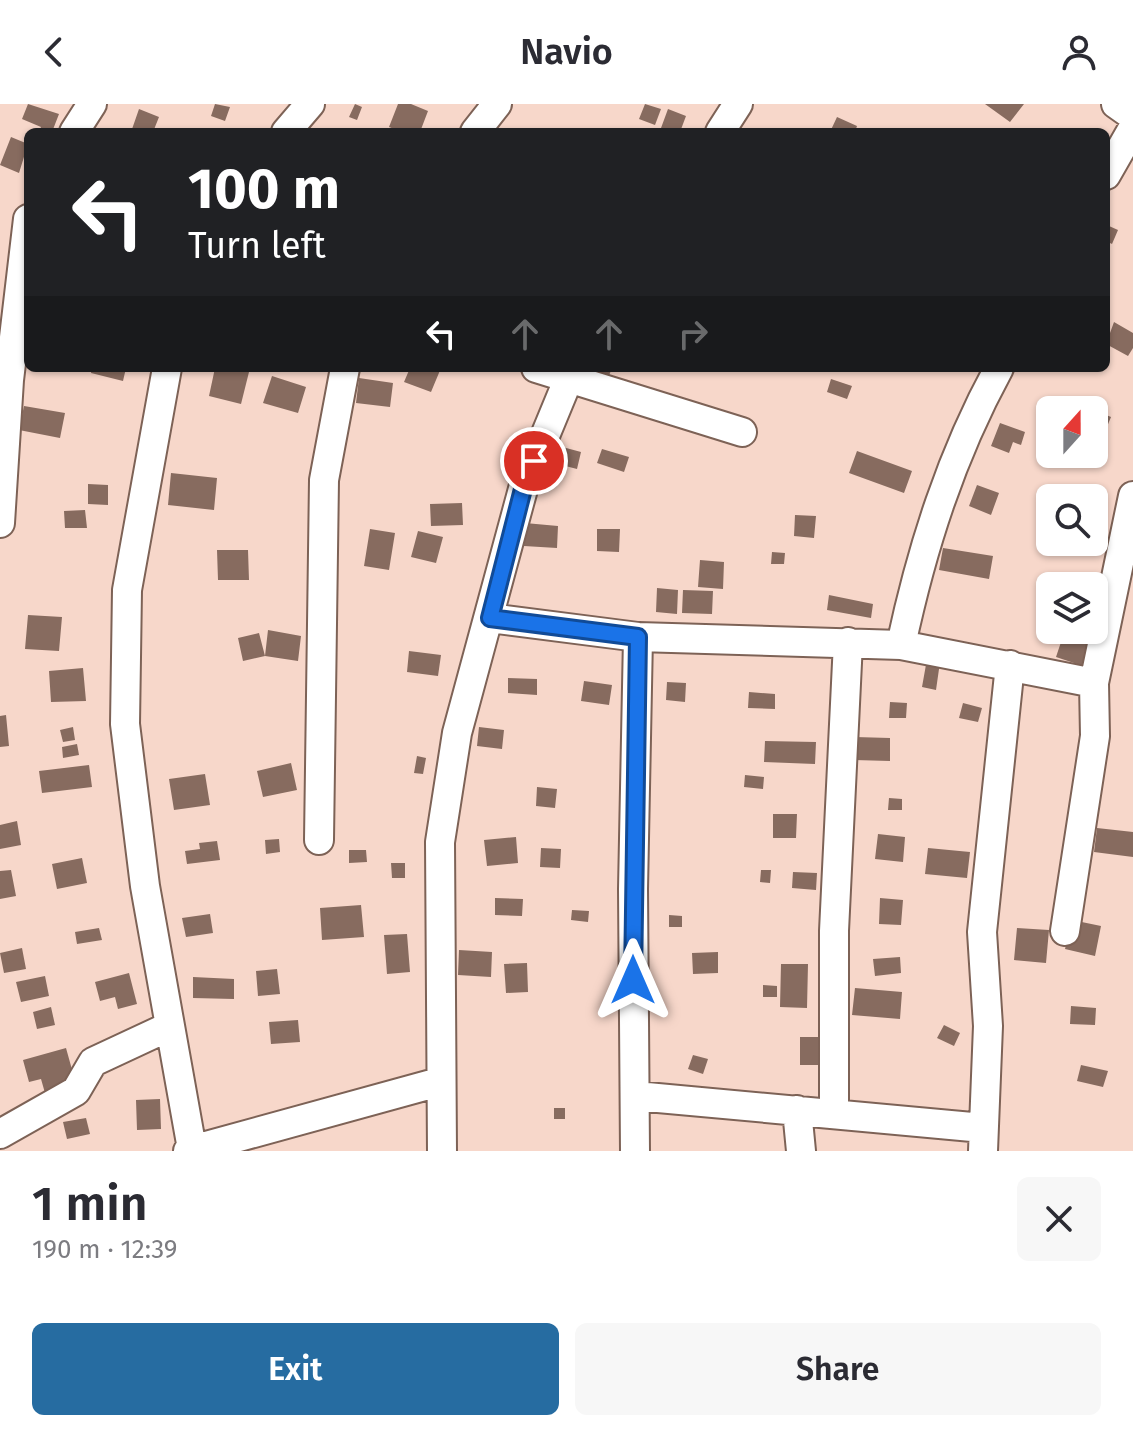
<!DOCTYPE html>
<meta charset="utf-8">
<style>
body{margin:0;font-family:"Fira Sans",sans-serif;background:#f7f7f7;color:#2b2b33;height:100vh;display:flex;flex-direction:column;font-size:30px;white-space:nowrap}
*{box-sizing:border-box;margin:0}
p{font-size:26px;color:#7c7c81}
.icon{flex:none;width:44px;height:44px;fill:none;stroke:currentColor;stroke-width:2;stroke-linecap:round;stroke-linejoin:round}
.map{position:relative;height:1047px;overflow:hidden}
.details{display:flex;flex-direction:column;background:#fff;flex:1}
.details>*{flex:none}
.banner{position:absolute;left:24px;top:24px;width:1086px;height:244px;border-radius:12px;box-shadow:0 2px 6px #0004;background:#202124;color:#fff;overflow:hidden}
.needle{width:52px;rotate:21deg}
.buttons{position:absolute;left:1036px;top:292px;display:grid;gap:16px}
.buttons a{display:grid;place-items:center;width:72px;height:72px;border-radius:12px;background:#fff;box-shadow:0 2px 6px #0004;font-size:40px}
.pin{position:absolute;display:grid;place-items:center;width:68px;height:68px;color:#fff;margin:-34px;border:4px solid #fff;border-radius:50%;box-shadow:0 2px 8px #0007}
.me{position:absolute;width:88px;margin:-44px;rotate:0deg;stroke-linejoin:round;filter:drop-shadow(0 0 6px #0008)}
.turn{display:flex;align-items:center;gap:28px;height:168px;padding:0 32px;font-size:36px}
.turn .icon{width:104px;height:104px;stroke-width:2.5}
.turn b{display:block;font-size:56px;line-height:68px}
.lanes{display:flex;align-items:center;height:76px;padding:0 32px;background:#0003;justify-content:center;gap:40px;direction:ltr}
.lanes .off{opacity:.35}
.round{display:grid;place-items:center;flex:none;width:84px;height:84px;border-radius:12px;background:#f7f7f7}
.overview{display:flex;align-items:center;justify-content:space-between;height:136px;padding:0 32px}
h1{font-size:48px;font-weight:600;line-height:60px}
.action{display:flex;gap:16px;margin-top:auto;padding:16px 32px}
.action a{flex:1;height:92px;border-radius:12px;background:#266ca1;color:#fff;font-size:32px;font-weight:600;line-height:92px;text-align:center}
.action a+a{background:#f7f7f7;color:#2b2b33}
header{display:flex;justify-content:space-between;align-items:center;height:104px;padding:0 32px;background:#fff;font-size:36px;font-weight:600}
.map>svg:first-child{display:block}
.building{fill:#876b5f}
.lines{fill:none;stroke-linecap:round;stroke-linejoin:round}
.minor-casing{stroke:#7d6256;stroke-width:32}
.minor{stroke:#fff;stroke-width:28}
.route-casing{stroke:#114b97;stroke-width:20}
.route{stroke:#1a73e8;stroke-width:14}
</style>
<header><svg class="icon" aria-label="back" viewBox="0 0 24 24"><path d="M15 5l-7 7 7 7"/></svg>Navio<svg class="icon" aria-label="person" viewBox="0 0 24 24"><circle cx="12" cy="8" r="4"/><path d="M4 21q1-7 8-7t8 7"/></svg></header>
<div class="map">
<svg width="1133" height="1047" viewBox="0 0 1133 1047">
<rect width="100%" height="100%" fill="#f7d7ca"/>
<path class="building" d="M 28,0 L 59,10 L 52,28 L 39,28 L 41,23 L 22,15 Z
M 215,0 L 230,3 L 225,17 L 211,12 Z
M 355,0 L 362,3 L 357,16 L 349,13 Z
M 398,0 L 411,0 L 428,7 L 420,28 L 402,28 L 389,23 Z
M 645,0 L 661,5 L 655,21 L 639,15 Z
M 985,0 L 1024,0 L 1010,18 Z
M 139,5 L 159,13 L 153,28 L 131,28 Z
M 668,5 L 686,12 L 680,28 L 661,24 Z
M 837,13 L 857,22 L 855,28 L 830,28 Z
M 11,33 L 28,40 L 19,69 L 0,61 Z
M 1109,122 L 1118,126 L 1112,140 L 1106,137 Z
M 1114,218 L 1133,229 L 1133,244 L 1128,252 L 1106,240 Z
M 92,264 L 126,264 L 123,277 L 91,269 Z
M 215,264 L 250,264 L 241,300 L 209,292 Z
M 410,264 L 441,264 L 431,288 L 404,278 Z
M 590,264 L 612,264 L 606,279 L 587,273 Z
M 272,272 L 306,283 L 298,309 L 263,299 Z
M 359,274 L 393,279 L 390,303 L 356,299 Z
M 831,275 L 852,282 L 847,295 L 827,288 Z
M 1078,299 L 1111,313 L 1099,342 L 1094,340 L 1094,306 L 1074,306 Z
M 24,302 L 65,309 L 60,334 L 19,326 Z
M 1000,319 L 1025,328 L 1021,341 L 1013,338 L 1009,349 L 991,342 Z
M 555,341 L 581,348 L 577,365 L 550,358 Z
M 602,345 L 629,353 L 624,368 L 597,359 Z
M 857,347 L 912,367 L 904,389 L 849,369 Z
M 171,369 L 217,374 L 214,406 L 168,401 Z
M 88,380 L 108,381 L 108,401 L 88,400 Z
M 977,381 L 999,389 L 991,411 L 969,402 Z
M 462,399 L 463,421 L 431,422 L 430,400 Z
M 85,406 L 87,424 L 65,424 L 64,407 Z
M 795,411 L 816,412 L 814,434 L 794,432 Z
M 525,419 L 558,422 L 557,444 L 524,442 Z
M 370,425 L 395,429 L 389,466 L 364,462 Z
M 597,425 L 620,425 L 619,448 L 597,447 Z
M 418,427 L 443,433 L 436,459 L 411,453 Z
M 943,444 L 993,452 L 989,475 L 939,466 Z
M 217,446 L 248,446 L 249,476 L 218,476 Z
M 772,448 L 785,449 L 784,460 L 771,460 Z
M 700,456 L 724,458 L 723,485 L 698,483 Z
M 657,484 L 678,486 L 677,510 L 656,508 Z
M 683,486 L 713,487 L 712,510 L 682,509 Z
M 829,491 L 873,500 L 871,514 L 827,506 Z
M 1094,499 L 1103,502 L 1083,562 L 1056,553 L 1065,526 L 1094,526 Z
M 28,511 L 62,513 L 59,547 L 25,545 Z
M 268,526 L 301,532 L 298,557 L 265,552 L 243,557 L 238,534 L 259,529 L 265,552 Z
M 409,547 L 441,551 L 438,572 L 407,568 Z
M 927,555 L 940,558 L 936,586 L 922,583 Z
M 83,564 L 86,597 L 51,598 L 49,567 Z
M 508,574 L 537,575 L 537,591 L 508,589 Z
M 584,577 L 612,581 L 609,601 L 581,597 Z
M 667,578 L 686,579 L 685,598 L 666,596 Z
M 749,588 L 775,590 L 775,605 L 748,604 Z
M 890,598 L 907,599 L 906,614 L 889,614 Z
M 963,599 L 982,604 L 978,618 L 959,614 Z
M 6,611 L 9,642 L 0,643 L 0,612 Z
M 73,623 L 75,636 L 63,638 L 60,626 Z
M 479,623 L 504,626 L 502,645 L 477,642 Z
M 855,633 L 890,634 L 890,657 L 854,656 Z
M 765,637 L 816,638 L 815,660 L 764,658 Z
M 77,640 L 79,651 L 63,654 L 62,643 Z
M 417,652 L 426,654 L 423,670 L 414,669 Z
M 291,659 L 297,686 L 263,693 L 257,667 Z
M 89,661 L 92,683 L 42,689 L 39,667 Z
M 205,670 L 210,701 L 174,706 L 169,675 Z
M 745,671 L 764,673 L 763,685 L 744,683 Z
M 537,683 L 557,685 L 555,704 L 536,702 Z
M 889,694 L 902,695 L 902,706 L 888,706 Z
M 773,710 L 797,710 L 796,734 L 773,734 Z
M 17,717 L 21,741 L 0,745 L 0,721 Z
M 1097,724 L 1133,728 L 1133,753 L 1094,748 Z
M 878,730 L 905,733 L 903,758 L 875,755 Z
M 516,733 L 518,759 L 487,762 L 484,736 Z
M 279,735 L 280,748 L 266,750 L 265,736 Z
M 217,737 L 220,756 L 187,760 L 185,747 L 200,745 L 199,739 Z
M 541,744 L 561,745 L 560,764 L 540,763 Z
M 928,744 L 970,748 L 967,774 L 925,770 Z
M 349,746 L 366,746 L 367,758 L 349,759 Z
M 82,754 L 87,779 L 57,785 L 52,760 Z
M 391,759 L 405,759 L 405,774 L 392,774 Z
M 11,766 L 16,792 L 0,795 L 0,767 Z
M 761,766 L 771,766 L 770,779 L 760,778 Z
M 793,768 L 817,769 L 816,786 L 792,784 Z
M 495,794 L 523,795 L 522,812 L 495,811 Z
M 880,794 L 903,796 L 901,821 L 879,820 Z
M 361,801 L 364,833 L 322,836 L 320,804 Z
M 572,806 L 589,807 L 588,818 L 571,816 Z
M 210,810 L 213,829 L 186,833 L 182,814 Z
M 669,811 L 682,812 L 682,823 L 669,823 Z
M 1072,816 L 1101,822 L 1095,852 L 1065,845 Z
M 99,824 L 102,836 L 77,840 L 75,828 Z
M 1017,824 L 1049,826 L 1046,859 L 1014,856 Z
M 407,830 L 410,868 L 387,870 L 384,831 Z
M 22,844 L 26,865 L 4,869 L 0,849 Z
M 459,846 L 492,848 L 491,873 L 458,871 Z
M 718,848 L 718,869 L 693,870 L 692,849 Z
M 900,853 L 901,869 L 875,872 L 873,855 Z
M 527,859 L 528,888 L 506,889 L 504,860 Z
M 781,860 L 808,860 L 807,904 L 780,903 Z
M 277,865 L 280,890 L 258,892 L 256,867 Z
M 129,869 L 137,900 L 118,905 L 115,893 L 100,897 L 95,878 Z
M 45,872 L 49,892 L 21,898 L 16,878 Z
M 193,873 L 234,875 L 234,895 L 193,894 Z
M 763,881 L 777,882 L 777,893 L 763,893 Z
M 855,884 L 902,888 L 900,915 L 852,911 Z
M 1071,902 L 1096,904 L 1095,921 L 1070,920 Z
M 51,903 L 55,921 L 37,925 L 33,908 Z
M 298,916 L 300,938 L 271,940 L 269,918 Z
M 944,921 L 960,929 L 954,942 L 937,934 Z
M 800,933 L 821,933 L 821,961 L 800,961 Z
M 66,944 L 76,980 L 45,989 L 41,975 L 29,978 L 23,956 Z
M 693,951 L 708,955 L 703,970 L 688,965 Z
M 1081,961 L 1108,967 L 1103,983 L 1077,977 Z
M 160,995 L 161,1025 L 137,1026 L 136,996 Z
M 554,1004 L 565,1004 L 565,1015 L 554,1015 Z
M 86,1014 L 90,1030 L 67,1035 L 63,1018 Z"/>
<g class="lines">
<defs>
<path id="minor" d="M 1116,0 L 1133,12
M 74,28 L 92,0
M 286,28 L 310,0
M 475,28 L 497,0
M 720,28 L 738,0
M 1106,71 L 1133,24
M 167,264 L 127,486 L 125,620 L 145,782 L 192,1045
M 536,264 L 742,328
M 0,419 L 9,276 L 28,115
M 490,514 L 638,533 L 901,541 L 1094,579
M 901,541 C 922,443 951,352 999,264
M 319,736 L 324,376 L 345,264
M 1065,827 L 1095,632 L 1094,579 L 1133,392
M 636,992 L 983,1024
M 797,1006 L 801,1047
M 834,1010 L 834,827 L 848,538
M 0,1030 L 76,987 L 93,958 L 168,923
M 188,1047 L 439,978
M 442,1047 L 440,738 L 457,629 L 523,385 L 573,264
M 635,1047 L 633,785 L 638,533
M 983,1047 L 988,922 L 982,828 L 1010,561"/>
</defs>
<use href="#minor" class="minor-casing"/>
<use href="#minor" class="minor"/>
</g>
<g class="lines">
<defs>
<path id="route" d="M 534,357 L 523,385 L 490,514 L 638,533 L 633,876"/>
</defs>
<use href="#route" class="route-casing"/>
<use href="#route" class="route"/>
</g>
</svg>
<div class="buttons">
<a><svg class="needle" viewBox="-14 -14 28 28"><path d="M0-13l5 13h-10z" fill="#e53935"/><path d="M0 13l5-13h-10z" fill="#7c7c81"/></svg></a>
<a><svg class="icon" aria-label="search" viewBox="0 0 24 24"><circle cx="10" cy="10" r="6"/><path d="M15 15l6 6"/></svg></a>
<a><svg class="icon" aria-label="layers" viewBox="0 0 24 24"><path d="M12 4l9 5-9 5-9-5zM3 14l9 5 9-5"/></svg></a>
</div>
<div class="pin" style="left:534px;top:357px;background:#d93025"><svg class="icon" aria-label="arrive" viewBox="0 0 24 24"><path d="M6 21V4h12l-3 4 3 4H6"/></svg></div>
<svg class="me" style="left:633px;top:876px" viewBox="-20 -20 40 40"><path d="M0-17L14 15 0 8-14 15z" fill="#1a73e8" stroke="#fff" stroke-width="4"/></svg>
<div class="banner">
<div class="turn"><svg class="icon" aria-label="left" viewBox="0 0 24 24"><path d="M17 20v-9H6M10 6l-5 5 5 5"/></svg><div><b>100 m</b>Turn left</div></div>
<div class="lanes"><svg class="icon" aria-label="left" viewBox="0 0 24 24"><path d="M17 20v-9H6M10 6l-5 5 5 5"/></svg><svg class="icon off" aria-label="ahead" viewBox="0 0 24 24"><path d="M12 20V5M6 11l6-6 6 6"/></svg><svg class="icon off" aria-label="ahead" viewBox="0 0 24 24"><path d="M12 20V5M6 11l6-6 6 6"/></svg><svg class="icon off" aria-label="right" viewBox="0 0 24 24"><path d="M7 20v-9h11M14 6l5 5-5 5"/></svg></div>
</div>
</div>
<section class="details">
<div class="overview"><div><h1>1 min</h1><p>190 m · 12:39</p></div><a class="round"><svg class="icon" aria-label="close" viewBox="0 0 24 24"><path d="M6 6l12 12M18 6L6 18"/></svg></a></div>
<div class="action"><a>Exit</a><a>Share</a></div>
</section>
